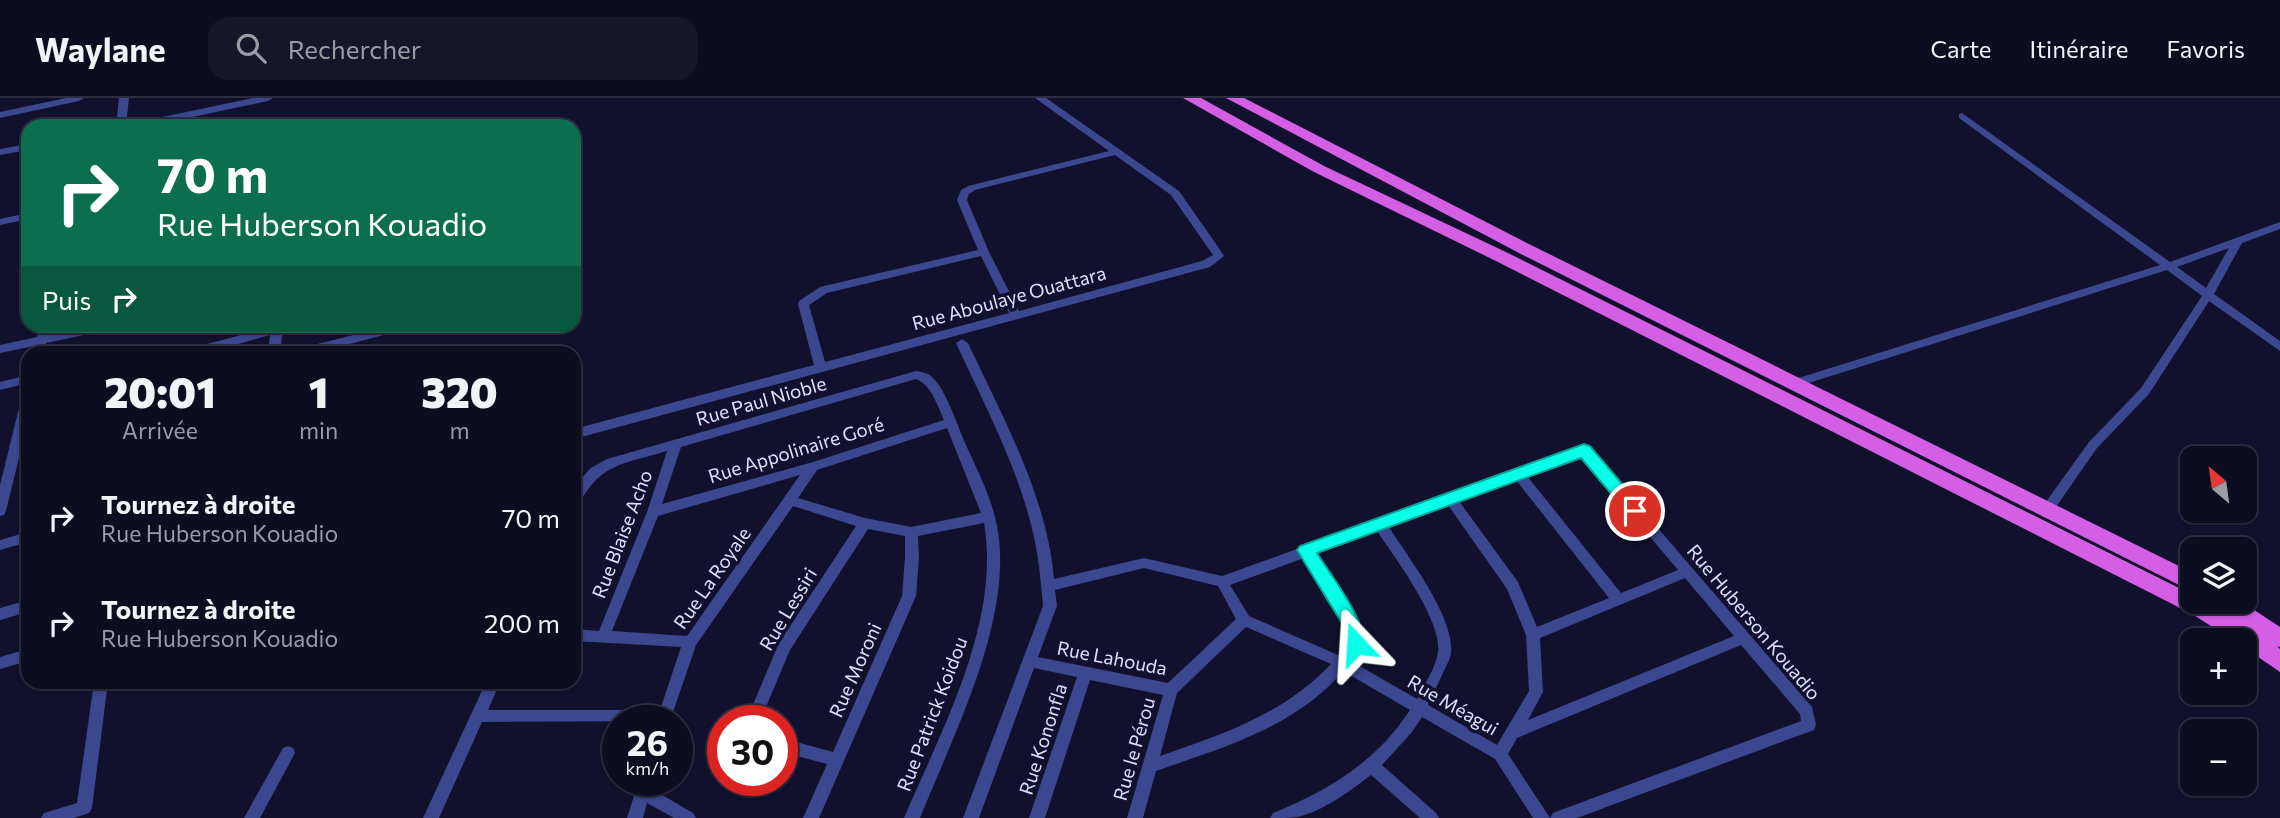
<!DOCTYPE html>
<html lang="fr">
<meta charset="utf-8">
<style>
body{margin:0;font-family:Commissioner,sans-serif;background:#16162a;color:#f1f3f6;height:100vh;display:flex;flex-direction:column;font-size:26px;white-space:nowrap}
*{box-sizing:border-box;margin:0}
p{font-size:23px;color:#9a9ca5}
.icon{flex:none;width:38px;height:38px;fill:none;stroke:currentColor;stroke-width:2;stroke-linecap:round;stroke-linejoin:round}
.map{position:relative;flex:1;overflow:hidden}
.drawer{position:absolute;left:21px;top:248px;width:560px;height:343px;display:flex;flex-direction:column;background:#0d0d22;border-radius:21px;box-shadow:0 2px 5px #0004,0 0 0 2px #2d2d40}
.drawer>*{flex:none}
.top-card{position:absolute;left:21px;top:21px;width:560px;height:214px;border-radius:21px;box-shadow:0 2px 5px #0004,0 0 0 2px #2d2d40;background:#0b6e4f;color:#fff;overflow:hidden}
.needle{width:46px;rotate:331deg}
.fabs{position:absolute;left:2180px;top:348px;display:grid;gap:14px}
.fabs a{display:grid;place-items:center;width:77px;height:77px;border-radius:14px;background:#0d0d22;box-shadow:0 2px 5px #0004,0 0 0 2px #2d2d40;font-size:35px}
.speed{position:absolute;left:602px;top:607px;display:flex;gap:14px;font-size:35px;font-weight:700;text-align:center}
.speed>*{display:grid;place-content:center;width:91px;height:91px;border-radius:50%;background:#0d0d22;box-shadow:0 2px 5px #0004,0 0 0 2px #2d2d40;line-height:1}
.speed small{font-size:18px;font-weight:400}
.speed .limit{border:10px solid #d22;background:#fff;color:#111}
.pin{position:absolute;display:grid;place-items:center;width:60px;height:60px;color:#fff;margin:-30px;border:4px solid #fff;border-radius:50%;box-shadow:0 2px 7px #0007}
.me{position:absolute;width:77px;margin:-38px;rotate:340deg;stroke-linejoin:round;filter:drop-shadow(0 0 5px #0008)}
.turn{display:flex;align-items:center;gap:24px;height:147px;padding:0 21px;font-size:32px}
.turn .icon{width:91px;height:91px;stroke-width:2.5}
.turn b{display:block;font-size:49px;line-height:60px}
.then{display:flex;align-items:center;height:66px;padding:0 21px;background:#0003;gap:14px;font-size:26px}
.eta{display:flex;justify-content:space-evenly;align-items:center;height:119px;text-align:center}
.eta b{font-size:42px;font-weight:800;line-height:49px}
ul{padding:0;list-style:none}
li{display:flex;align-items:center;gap:21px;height:105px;padding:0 21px}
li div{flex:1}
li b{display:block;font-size:26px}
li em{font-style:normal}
header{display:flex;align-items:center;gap:42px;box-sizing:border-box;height:98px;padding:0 35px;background:#0d0d22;border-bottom:2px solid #2d2d40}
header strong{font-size:33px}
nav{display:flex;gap:38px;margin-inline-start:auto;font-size:24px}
.search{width:490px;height:63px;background:#16162a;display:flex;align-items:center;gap:18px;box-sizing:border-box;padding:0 24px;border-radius:21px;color:#9a9ca5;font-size:26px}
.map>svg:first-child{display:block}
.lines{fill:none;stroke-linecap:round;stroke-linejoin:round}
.minor{fill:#3b478e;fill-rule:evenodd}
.tertiary{fill:#3b478e;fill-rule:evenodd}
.trunk{fill:#d45fe4;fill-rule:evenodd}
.route{fill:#0affe9;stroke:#06a697;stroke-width:2}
.labels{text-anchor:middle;stroke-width:7;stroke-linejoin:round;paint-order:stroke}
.street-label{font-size:19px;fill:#dee0ff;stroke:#11112e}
</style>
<header>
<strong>Waylane</strong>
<div class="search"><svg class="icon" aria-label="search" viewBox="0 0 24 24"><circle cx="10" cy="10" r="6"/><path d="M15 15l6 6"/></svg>Rechercher</div>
<nav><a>Carte</a><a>Itinéraire</a><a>Favoris</a></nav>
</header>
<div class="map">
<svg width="2280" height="720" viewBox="0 0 2280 720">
<rect width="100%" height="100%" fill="#11112e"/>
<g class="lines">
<path class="minor" d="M 66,0 L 84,0 L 79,3 L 0,20 L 0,14 Z
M 119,0 L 129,0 L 126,28 L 116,28 Z
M 1035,0 L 1046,0 L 1179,93 L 1223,156 L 1224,158 L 1210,169 L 574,341 L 574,331 L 814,267 L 798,206 L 799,203 L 820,189 L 978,152 L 957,102 L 961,92 L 968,88 L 1109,53 ZM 1115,57 L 1171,97 L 1213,157 L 1202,163 L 1019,213 L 989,154 L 967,102 L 969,96 L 975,92 ZM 981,158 L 1009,215 L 825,264 L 809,207 L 827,195 Z
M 1962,15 L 2170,164 L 2280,124 L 2280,131 L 2242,145 L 2214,196 L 2280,243 L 2280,253 L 2209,203 L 2149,296 L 2097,350 L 2051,416 L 2043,416 L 2041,412 L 2043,408 L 2089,344 L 2141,290 L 2202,198 L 2167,172 L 1796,289 L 1790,285 L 1792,282 L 2160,167 L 1959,20 L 1959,16 ZM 2229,150 L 2206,190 L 2177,169 Z
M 28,115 L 28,121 L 0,127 L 0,121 Z
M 40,228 L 50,228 L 48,237 L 91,228 L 113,228 L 107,232 L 46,245 L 44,256 L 32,256 L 34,248 L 0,255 L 0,247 L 37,239 Z
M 272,228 L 283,228 L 280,256 L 268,256 L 270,237 L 202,256 L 180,256 L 181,253 L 271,229 Z
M 390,228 L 409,228 L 403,232 L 311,256 L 288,256 L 293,252 Z
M 962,241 L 968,245 C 1003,320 1047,398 1054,481 L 1144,460 L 1222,478 L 1584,347 L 1588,349 L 1812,609 L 1816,627 L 1814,632 L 1577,720 L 1550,720 L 1553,715 L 1558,713 L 1801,623 L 1800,616 L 1741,547 L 1517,640 L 1508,656 L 1550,720 L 1533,720 L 1495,661 L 1422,619 L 1412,634 L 1382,667 L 1436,715 L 1439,720 L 1420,720 L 1371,677 C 1350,693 1325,712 1298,719 C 1290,720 1279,720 1270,720 L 1273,715 C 1328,693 1377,663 1410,612 L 1343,573 C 1296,629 1222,650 1156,673 L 1143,720 L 1127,720 L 1163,597 L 1090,582 L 1045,720 L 1029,720 L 1077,579 L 1034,570 L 979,720 L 963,720 L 1043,508 C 1041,485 1039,462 1034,439 C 1019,371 985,308 956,245 ZM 1582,358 L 1678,472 L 1621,495 L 1527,378 ZM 1516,382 L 1609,500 L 1537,529 L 1518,484 L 1459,403 ZM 1448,407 L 1507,491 L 1526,537 L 1529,593 L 1497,647 L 1428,607 L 1450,560 C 1460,525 1407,458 1389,429 ZM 1377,433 C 1395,460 1443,523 1438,555 C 1435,571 1424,587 1417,601 L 1351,563 L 1363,546 L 1357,522 L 1315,455 ZM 1304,460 L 1345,527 L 1349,545 L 1338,557 L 1249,518 L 1230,487 ZM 1144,470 L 1218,488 L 1236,521 L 1168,585 L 1038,559 L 1057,508 L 1055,492 ZM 1685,480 L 1734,538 L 1528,622 L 1543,594 L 1540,540 ZM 1246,529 L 1331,566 C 1284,616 1223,636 1160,658 L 1177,595 Z
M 916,273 C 921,274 927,275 931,278 C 945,290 956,323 963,340 C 974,366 988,391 995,419 C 1019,511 954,635 920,720 L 904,720 C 942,631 1001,524 984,425 L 918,438 L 919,460 L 916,498 L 819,720 L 803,720 L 827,666 L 782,654 L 782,640 L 833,654 L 902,498 L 905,460 L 905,438 L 868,431 L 790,552 L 760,623 L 746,623 L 779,545 L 856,428 L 793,408 L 696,547 L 670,623 L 482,624 L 439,720 L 423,720 L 486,584 L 500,584 L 488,612 L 660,612 L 681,549 L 574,543 L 574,531 L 599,533 L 647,414 L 667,353 C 625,366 600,364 578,408 L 574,409 L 574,391 L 579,383 L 591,370 L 607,361 ZM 916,281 C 931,286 938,309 944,322 L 813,364 L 662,406 L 681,349 ZM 947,330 L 981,415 L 911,429 L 865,420 L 798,400 L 817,372 ZM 800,377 L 687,538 L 612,533 L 658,418 Z
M 28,277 L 28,285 L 0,292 L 0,284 Z
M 28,294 L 28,323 L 6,413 L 4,417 L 0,418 L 0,387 L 22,298 Z
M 28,434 L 28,444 L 0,452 L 0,442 Z
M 28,502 L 28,514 L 0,522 L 0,510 Z
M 28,551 L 28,563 L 0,571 L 0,559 Z
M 94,584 L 108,584 L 92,710 L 89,715 L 74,720 L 41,720 L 44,715 L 77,705 Z
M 288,648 L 293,650 L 295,655 L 260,720 L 244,720 L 283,650 Z
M 639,682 L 654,682 L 652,691 L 693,715 L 696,720 L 674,720 L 647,705 L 643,720 L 627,720 Z"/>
<path class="tertiary" d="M 253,0 L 273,0 L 268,3 L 150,28 L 129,28 L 134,25 Z
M 28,46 L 28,52 L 0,57 L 0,51 Z"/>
<path class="trunk" d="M 1183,0 L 1201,0 L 1324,68 L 1508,155 L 2193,497 L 2193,504 L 2207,504 L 2221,513 L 2214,504 L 2242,504 L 2280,529 L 2280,549 L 2277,548 L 2280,551 L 2280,574 L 2245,550 L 2245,542 L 2233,542 L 2192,516 L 1496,163 L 1314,74 Z
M 1226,0 L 1244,0 L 1531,147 L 2193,475 L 2193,494 L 1519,155 Z"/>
</g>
<path class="route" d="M 1584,346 L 1590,348 L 1641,408 L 1644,413 L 1641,418 L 1630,418 L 1581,360 L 1317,455 C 1329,475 1373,530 1362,552 L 1356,554 L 1350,552 L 1343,527 L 1300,457 L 1297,452 L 1300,448 Z"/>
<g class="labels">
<g class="street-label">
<text transform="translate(1009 200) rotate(-15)" y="7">Rue Aboulaye Ouattara</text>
<text transform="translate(761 303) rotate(-16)" y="7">Rue Paul Nioble</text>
<text transform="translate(796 352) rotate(-17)" y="7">Rue Appolinaire Goré</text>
<text transform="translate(622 436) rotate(-69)" y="7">Rue Blaise Acho</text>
<text transform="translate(712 480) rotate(-55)" y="7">Rue La Royale</text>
<text transform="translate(788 511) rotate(-59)" y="7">Rue Lessiri</text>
<text transform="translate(1754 524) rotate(50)" y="7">Rue Huberson Kouadio</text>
<text transform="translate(1112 560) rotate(11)" y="7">Rue Lahouda</text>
<text transform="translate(855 572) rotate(-66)" y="7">Rue Moroni</text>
<text transform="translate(1453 607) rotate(30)" y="7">Rue Méagui</text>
<text transform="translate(932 616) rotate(-69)" y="7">Rue Patrick Koidou</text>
<text transform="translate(1043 641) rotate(-72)" y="7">Rue Kononfla</text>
<text transform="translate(1134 651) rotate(-74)" y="7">Rue le Pérou</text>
</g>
</g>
</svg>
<div class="fabs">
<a><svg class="needle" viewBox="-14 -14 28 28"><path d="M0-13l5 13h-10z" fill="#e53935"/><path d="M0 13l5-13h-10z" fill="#9a9ca5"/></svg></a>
<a><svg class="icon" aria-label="layers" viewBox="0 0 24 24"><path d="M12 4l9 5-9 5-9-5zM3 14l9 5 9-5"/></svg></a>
<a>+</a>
<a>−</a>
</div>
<div class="speed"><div>26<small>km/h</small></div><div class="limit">30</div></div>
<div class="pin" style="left:1635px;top:413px;background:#d93025"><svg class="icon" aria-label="arrive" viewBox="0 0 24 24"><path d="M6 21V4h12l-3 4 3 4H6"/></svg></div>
<svg class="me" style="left:1356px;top:546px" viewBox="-20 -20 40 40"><path d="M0-17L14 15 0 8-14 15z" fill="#0affe9" stroke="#fff" stroke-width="4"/></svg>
<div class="top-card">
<div class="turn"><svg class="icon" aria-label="right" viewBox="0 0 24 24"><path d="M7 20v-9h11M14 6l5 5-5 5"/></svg><div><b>70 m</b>Rue Huberson Kouadio</div></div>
<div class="then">Puis<svg class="icon" aria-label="right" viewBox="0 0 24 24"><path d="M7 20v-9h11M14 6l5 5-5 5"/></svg></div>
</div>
<section class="drawer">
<div class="eta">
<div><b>20:01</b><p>Arrivée</p></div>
<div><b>1</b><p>min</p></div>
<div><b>320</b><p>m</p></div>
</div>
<ul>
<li><svg class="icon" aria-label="right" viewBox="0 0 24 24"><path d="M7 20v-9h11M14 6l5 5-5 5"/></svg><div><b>Tournez à droite</b><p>Rue Huberson Kouadio</p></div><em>70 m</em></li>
<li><svg class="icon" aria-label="right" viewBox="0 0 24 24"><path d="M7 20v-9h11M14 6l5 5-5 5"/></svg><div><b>Tournez à droite</b><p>Rue Huberson Kouadio</p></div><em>200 m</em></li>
</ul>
</section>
</div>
